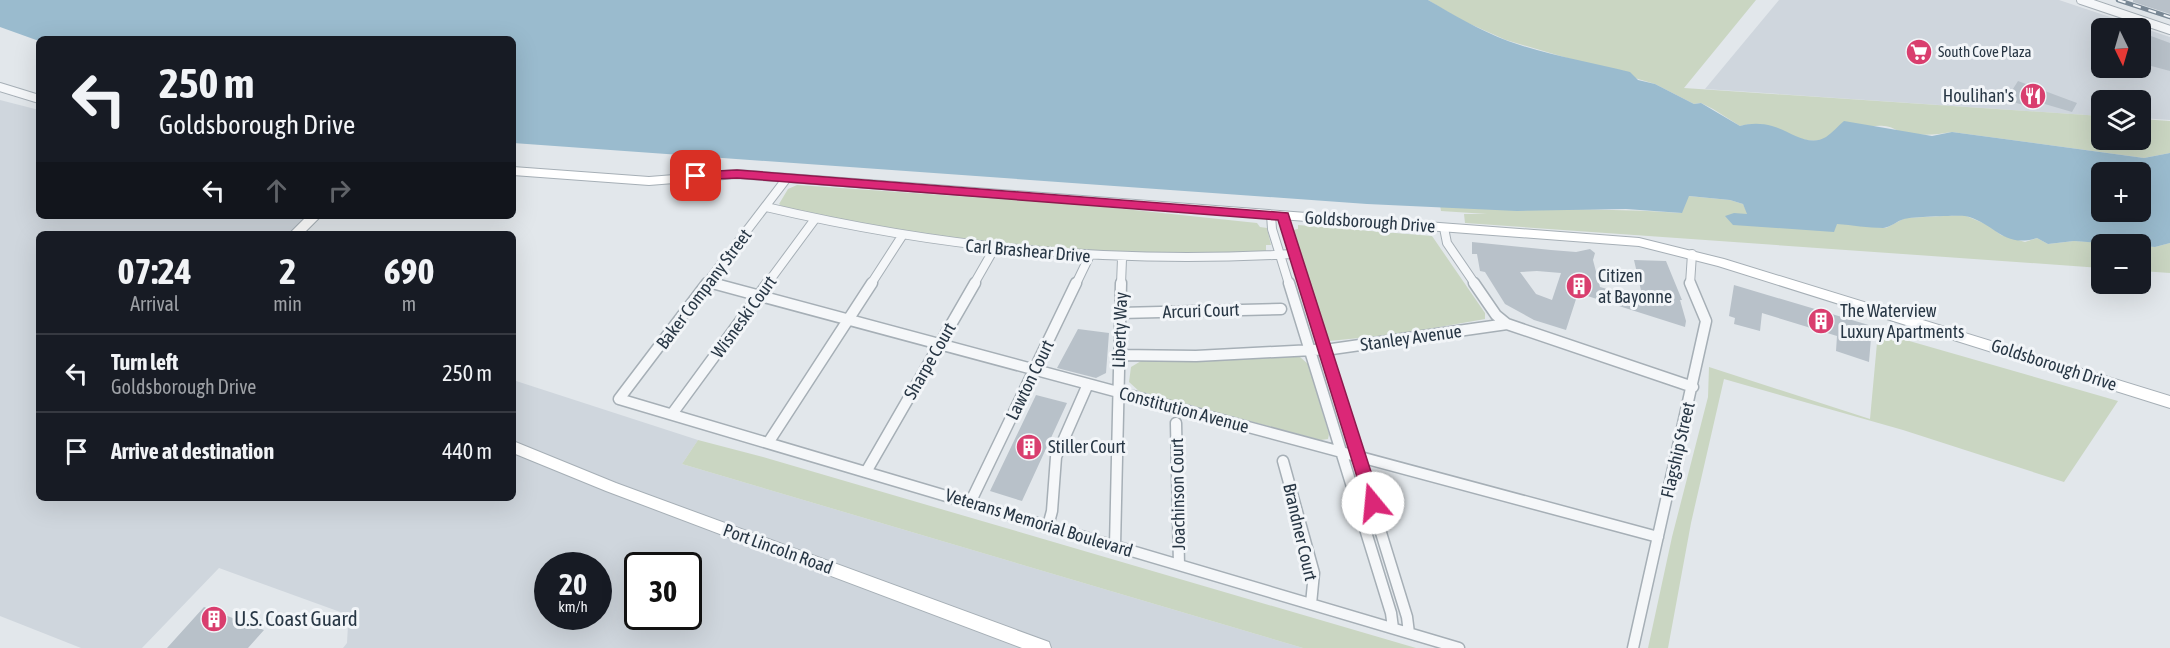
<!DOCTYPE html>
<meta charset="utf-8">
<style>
body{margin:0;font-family:"Asap Condensed",sans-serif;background:#242831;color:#f1f3f6;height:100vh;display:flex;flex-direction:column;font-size:22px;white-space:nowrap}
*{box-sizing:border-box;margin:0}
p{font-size:20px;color:#9ea1a6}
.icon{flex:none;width:33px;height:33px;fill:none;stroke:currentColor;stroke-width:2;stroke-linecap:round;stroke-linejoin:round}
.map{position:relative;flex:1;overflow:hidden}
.drawer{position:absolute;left:36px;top:231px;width:480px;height:270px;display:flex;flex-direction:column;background:#171b24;border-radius:9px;box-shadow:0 6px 24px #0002}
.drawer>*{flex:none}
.guide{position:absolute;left:36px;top:36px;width:480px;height:183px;border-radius:9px;box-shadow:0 6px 24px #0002;background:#171b24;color:#f1f3f6;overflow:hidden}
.needle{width:39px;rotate:175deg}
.tools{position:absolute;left:2091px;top:18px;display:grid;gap:12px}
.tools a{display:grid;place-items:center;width:60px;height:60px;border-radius:9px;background:#171b24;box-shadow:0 6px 24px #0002;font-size:30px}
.speed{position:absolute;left:534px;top:552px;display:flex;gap:12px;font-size:30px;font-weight:700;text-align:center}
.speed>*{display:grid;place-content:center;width:78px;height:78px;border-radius:50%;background:#171b24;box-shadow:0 6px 24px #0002;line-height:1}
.speed small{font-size:15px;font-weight:400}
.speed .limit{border:3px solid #111;border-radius:9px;background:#fff;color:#111}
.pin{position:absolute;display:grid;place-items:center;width:51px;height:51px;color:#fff;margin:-26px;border-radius:12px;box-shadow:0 3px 9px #0006}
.me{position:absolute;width:66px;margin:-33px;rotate:343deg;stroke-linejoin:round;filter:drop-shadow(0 0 4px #0008)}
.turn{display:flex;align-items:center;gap:21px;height:126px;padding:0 24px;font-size:27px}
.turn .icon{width:78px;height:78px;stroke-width:2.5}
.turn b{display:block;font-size:42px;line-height:51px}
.lanes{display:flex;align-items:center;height:57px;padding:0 24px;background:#0003;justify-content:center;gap:30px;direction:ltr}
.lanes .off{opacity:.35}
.eta{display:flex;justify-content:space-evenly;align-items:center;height:102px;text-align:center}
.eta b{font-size:36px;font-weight:700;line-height:42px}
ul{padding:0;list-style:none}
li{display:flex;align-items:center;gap:18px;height:78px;padding:0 24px;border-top:2px solid #363941}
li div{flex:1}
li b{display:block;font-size:22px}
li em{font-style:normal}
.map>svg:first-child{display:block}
.built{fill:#cfd6dd;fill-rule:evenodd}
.green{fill:#cad6c2}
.water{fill:#9abbce;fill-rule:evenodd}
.building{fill:#b8c1c9;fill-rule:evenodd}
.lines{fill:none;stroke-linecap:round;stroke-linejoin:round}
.street-far1-casing{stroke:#a6afb6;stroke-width:10}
.street-casing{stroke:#a6afb6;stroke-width:13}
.secondary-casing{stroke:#a6afb6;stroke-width:2}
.street-far1{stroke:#f5f7f9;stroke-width:8}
.street{stroke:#f5f7f9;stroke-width:10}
.secondary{fill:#fff;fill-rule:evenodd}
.rail-casing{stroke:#7a8996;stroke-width:4.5}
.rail{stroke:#f2f5f8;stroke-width:2;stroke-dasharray:8;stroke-linecap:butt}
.route{fill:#db2777;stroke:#8e194d;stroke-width:1.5}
.labels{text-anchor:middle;stroke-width:6;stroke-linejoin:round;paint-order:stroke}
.far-poi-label{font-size:15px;fill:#283745;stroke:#f2f5f8;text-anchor:start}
.poi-label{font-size:18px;fill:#283745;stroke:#f2f5f8;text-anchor:start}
.street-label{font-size:18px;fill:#283745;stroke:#f2f5f8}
.near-poi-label{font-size:21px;fill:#283745;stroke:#f2f5f8;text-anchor:start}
</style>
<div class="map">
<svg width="2170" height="648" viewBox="0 0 2170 648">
<rect width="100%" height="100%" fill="#e2e7eb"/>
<path class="built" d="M 1779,0 L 2059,0 L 2170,37 L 2170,120 L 2141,118 L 2140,100 L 2102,100 L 2101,116 L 1705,89 ZM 2102,28 L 2140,28 L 2140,68 L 2102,68 Z
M 0,100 L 39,110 L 39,216 L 316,216 L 295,234 L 39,234 L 39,498 L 513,498 L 513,380 L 698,440 L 682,464 L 1303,648 L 343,648 L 347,643 L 348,625 L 354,617 L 219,568 L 142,648 L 81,648 L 0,616 ZM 548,566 L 598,566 L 598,616 L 548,616 ZM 638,566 L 688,566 L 688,616 L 638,616 Z"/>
<path class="green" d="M 1428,0 L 1756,0 L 1684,88 L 2101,116 L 2102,140 L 2140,140 L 2141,119 L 2170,121 L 2170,153 L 2144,158 L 1952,132 C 1935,135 1919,136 1901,132 C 1896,130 1890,126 1884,126 C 1859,123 1831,145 1806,140 C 1780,135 1769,118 1740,126 L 1713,109 L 1701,103 L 1694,104 L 1655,84 L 1506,40 L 1461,20 Z
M 797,185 L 1086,205 L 1257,223 L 1260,227 L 1267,228 L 1271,245 L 1266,245 L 1266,251 C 1134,265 970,247 840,219 C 823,216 793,215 779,204 L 788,189 Z
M 1688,196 L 1730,200 L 1743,204 L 1748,214 L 1886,228 L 1905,218 L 1964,215 L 1988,225 L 2001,235 L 2025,242 L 2037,238 L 2048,244 L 2074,241 L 2124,244 L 2102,244 L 2101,268 L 1465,223 L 1464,214 L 1487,214 L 1441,211 L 1440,205 C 1521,211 1601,207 1681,213 Z
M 1298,225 L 1432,236 L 1485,313 L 1485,319 L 1400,334 L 1329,341 L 1292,230 L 1298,229 Z
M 2170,243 L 2170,273 L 2141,271 L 2140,246 L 2155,247 Z
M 1878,332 L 2118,401 L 2064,482 L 1903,430 L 1724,379 L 1691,523 L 1668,648 L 1648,648 L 1672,537 L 1708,397 L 1709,367 L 1870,419 Z
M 1293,356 L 1300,357 L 1308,364 L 1329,434 L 1328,439 L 1321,440 L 1140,392 L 1129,382 L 1131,367 L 1141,361 Z
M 698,440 L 763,457 L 1416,648 L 1303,648 L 682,464 Z"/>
<path class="water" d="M 0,0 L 1428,0 C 1454,15 1479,30 1508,41 C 1547,55 1589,62 1630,72 L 1638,80 L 1655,84 L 1694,104 L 1701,103 L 1740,126 C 1750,123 1762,123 1772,126 C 1789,130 1808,148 1826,137 C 1832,133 1838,126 1844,121 L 1932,136 L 1952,132 L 2144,158 L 2170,153 L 2170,243 L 2155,247 L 2074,241 L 2048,244 L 2037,238 C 2003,249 1994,222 1965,216 C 1960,215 1909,217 1904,219 C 1897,221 1891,227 1883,228 C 1868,228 1852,225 1837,224 L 1834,232 L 1733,225 L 1725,216 L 1734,213 L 1747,214 L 1743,204 L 1730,200 L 1689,196 L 1682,213 L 1626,209 L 1517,211 L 1367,204 L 513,143 L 513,39 L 39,41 L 0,27 ZM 2102,172 L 2140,172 L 2140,212 L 2102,212 Z"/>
<path class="building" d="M 2133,0 L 2170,0 L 2170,14 L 2133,2 Z
M 2140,32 L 2170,43 L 2170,71 L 2140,63 Z
M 2018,81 L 2077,103 L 2072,112 L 2031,100 L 2027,106 L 2006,100 Z
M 1472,242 L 1551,250 L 1576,252 L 1590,249 L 1595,253 L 1593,260 L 1600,287 L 1643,299 L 1634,260 L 1666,261 L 1682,300 L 1680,300 L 1686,321 L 1685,327 L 1578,293 L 1566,330 L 1534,320 L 1505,304 L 1485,272 L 1480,271 L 1477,254 L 1472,254 ZM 1537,271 L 1561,273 L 1552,300 L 1536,294 L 1520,272 Z
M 1734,285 L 1872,326 L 1869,362 L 1836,351 L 1837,336 L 1762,313 L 1760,331 L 1734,324 L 1735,318 L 1729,316 Z
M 1078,329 L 1109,333 L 1106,373 L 1096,378 L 1057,368 Z
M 1036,395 L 1067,403 L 1022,501 L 990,491 Z
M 204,607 L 264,630 L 248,648 L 167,648 Z"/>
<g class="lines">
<defs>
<path id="street-far1" d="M 2081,0 L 2170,30
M 0,87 L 39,99
M 766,207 C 945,249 1110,264 1294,254
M 1271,215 L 1272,229 L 1289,284
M 1283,216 L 1304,284
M 1444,228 L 1447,243 L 1475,284
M 709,282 L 718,284
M 706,284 L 787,178
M 767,284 L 815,219
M 871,284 L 902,236
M 974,284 L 994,249
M 1076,284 L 1089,257
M 1121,284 L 1122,259
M 1690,284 L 1692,254"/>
<path id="street" d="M 707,283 L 619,399 L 1459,648
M 712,283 L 1658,537
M 1289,283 L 1391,613 L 1393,628
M 1304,283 L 1407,617 L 1409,633
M 1474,283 L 1496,315 L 1507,324
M 1120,313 L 1281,309
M 1119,355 L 1196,356 L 1332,349 L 1507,324 L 1693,387
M 672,414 L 768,283
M 1176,423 L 1179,565
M 768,443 L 872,283
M 1283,461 L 1314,573 L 1311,604
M 866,472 L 975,283
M 970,503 L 1076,283
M 1048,526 L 1052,511 L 1056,457 L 1088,384
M 1115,546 L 1121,283
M 1633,648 L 1706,321 L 1690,283"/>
<path id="secondary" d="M 513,167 L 649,177 L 737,170 L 1639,238 L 1724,259 L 2170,396 L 2170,408 L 1718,266 L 1639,246 L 737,178 L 649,185 L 513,175 Z
M 307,216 L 321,216 L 303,234 L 289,234 Z
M 513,441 L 616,483 L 1049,642 L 1051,648 L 1022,648 L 606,491 L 513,453 Z"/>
</defs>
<use href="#street-far1" class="street-far1-casing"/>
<use href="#street" class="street-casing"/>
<use href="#secondary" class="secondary-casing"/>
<use href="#street-far1" class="street-far1"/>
<use href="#street" class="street"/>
<use href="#secondary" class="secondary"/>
<defs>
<path id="rail" d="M 2118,0 L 2170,17"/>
</defs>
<use href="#rail" class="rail-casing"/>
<use href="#rail" class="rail"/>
</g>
<path class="route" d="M 737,170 L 1288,213 L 1381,503 L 1378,508 L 1367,508 L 1365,503 L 1278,220 L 737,178 L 696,180 L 690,176 L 696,172 Z"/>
<defs>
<symbol id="supermarket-disc" viewBox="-11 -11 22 22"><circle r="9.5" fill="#d93e6e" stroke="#f2f5f8"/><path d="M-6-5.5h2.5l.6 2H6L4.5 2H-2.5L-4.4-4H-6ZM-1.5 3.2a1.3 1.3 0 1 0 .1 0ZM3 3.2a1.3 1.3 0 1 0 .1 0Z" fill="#fff"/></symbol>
<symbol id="restaurant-disc" viewBox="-11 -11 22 22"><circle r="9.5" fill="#d93e6e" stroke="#f2f5f8"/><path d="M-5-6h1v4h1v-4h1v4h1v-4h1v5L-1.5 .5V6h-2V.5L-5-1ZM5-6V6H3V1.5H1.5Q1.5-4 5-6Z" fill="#fff"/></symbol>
<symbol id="building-disc" viewBox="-11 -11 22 22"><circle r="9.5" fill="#d93e6e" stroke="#f2f5f8"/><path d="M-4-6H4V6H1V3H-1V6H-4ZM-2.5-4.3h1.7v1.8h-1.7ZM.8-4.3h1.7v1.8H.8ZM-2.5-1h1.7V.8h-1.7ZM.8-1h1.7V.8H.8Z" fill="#fff"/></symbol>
</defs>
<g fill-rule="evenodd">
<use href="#supermarket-disc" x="1904" y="37" width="30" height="30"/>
<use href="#restaurant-disc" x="2018" y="81" width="30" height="30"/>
<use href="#building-disc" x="1564" y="271" width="30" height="30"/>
<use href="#building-disc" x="1806" y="306" width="30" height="30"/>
<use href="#building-disc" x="1014" y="432" width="30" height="30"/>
<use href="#building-disc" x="199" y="604" width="30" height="30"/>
</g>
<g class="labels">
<g class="far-poi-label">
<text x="1938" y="57">South Cove Plaza</text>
</g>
<g class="poi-label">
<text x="2014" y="102" text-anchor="end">Houlihan's</text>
<text x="1598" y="282">Citizen<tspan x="1598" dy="21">at Bayonne</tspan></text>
<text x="1840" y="317">The Waterview<tspan x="1840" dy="21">Luxury Apartments</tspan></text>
<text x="1048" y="453">Stiller Court</text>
</g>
<g class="street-label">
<text transform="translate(1370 222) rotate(4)" y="6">Goldsborough Drive</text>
<text transform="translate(1028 251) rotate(5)" y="6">Carl Brashear Drive</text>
<text transform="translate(704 289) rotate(-53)" y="6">Baker Company Street</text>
<text transform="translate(1201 311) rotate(-2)" y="6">Arcuri Court</text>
<text transform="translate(744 317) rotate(-54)" y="6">Wisneski Court</text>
<text transform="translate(1120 330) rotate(-88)" y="6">Liberty Way</text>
<text transform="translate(1411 338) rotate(-8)" y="6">Stanley Avenue</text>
<text transform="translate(930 361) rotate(-60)" y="6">Sharpe Court</text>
<text transform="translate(2054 365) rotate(18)" y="6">Goldsborough Drive</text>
<text transform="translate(1030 380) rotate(-64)" y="6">Lawton Court</text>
<text transform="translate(1184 410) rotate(15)" y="6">Constitution Avenue</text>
<text transform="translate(1678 450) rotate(-77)" y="6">Flagship Street</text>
<text transform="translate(1178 494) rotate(-91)" y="6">Joachinson Court</text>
<text transform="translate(1039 523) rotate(17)" y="6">Veterans Memorial Boulevard</text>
<text transform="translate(1300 532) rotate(77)" y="6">Brandner Court</text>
<text transform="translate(778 549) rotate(20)" y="6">Port Lincoln Road</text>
</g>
<g class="near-poi-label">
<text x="234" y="626">U.S. Coast Guard</text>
</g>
</g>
</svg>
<div class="tools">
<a><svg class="needle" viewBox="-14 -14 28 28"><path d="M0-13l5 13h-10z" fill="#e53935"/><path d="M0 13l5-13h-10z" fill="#9ea1a6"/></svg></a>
<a><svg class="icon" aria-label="layers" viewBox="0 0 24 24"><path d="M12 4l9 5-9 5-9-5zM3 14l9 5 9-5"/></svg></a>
<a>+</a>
<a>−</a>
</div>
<div class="speed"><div>20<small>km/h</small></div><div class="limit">30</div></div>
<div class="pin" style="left:696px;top:176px;background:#d93025"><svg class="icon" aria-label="arrive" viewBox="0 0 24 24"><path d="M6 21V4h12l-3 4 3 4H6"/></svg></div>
<svg class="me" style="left:1373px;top:503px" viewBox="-20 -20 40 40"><circle r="19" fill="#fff"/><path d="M0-13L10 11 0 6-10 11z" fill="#db2777"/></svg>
<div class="guide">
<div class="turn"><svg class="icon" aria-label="left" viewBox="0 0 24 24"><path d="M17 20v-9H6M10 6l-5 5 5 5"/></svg><div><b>250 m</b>Goldsborough Drive</div></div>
<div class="lanes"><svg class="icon" aria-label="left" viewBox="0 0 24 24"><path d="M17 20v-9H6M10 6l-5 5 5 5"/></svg><svg class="icon off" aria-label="ahead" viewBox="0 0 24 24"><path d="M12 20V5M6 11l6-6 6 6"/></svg><svg class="icon off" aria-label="right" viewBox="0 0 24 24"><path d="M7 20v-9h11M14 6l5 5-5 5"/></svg></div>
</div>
<section class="drawer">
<div class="eta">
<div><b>07:24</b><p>Arrival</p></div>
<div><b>2</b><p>min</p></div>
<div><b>690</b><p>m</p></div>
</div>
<ul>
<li><svg class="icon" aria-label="left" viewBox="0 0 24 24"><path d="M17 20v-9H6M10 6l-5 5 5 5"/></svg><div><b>Turn left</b><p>Goldsborough Drive</p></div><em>250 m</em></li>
<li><svg class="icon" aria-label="arrive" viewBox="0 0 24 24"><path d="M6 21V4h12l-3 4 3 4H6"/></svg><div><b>Arrive at destination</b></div><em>440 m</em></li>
</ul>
</section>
</div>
